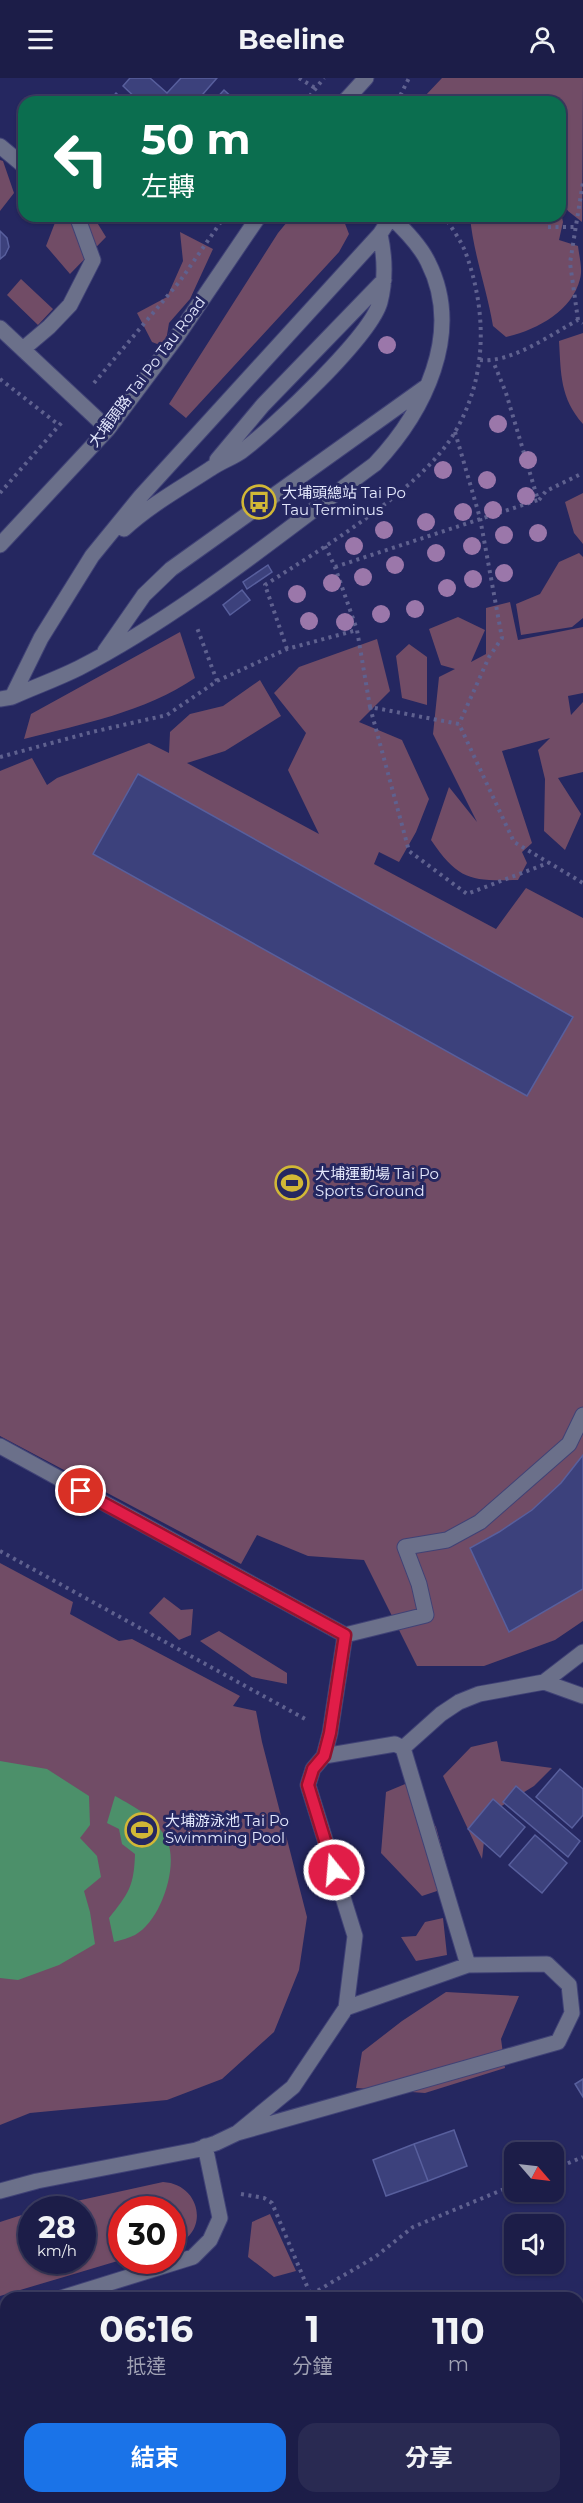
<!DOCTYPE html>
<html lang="zh-TW">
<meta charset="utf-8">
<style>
body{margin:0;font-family:Montserrat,"Noto Sans TC",sans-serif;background:#292a52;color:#f1f3f6;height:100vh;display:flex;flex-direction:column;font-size:22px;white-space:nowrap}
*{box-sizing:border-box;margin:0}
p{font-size:20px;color:#a0a2b4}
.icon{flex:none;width:33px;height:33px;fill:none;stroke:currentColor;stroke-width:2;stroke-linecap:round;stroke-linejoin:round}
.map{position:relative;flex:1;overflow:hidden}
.details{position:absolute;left:0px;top:2214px;width:584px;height:212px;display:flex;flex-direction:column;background:#1c1d48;border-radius:18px 18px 0 0;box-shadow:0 2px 4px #0004,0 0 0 2px #3a3b60}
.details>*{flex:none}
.top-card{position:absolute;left:18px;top:18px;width:548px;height:126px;border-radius:18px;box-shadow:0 2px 4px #0004,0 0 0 2px #3a3b60;background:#0b6e4f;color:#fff;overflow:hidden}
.needle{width:39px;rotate:118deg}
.fabs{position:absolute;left:504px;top:2064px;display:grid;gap:12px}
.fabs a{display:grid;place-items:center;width:60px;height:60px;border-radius:12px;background:#1c1d48;box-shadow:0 2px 4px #0004,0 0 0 2px #3a3b60;font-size:30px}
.speed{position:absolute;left:18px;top:2118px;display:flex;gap:12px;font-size:30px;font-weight:700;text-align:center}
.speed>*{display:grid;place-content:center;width:78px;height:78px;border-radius:50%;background:#1c1d48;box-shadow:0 2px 4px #0004,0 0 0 2px #3a3b60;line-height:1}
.speed small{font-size:15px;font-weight:400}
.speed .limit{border:9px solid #d22;background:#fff;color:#111}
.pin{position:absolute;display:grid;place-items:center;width:51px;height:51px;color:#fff;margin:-26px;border:3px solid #fff;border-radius:50%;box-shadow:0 2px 6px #0007}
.me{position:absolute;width:66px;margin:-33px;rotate:343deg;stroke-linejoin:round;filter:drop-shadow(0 0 4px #0008)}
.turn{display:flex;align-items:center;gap:21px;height:126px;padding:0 24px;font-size:27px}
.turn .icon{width:78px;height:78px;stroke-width:2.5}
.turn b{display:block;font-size:42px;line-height:51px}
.eta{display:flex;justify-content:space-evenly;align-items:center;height:102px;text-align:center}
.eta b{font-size:36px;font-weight:700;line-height:42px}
.action{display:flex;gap:12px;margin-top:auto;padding:12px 24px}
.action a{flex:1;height:69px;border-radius:18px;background:#1a73e8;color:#fff;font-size:24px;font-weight:700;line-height:69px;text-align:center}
.action a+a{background:#292a52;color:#f1f3f6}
header{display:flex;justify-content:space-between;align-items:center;height:78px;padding:0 24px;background:#1c1d48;font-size:27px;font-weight:700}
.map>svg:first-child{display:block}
.green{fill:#714c66}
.water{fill:#4c906a}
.building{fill:#3c417c;stroke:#585f9d;stroke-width:1.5}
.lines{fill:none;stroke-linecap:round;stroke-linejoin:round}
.minor-casing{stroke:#404276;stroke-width:17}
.path{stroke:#5f618f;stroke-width:4;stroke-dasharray:3 4.5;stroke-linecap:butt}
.minor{stroke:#6b708a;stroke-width:15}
.tree{fill:#9b77aa}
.route-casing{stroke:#92132f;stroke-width:15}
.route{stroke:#e11d48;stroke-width:10}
.labels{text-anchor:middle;stroke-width:6;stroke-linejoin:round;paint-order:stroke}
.street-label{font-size:15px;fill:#e3e7fc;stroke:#252760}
.poi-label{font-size:15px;fill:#e3e7fc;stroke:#252760;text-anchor:start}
</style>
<header><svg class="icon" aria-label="menu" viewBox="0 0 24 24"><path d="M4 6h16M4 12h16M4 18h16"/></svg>Beeline<svg class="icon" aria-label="person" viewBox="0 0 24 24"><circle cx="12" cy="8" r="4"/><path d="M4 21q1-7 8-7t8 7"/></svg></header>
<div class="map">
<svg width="583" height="2425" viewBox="0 0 583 2425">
<rect width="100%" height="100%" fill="#252760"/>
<path class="green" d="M 442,0 L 583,0 L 582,144 L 568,133 L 560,119 L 560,24 L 427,24 L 425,18 Z
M 0,82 L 3,83 L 14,115 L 0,133 Z
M 560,130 L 563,144 L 559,162 L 578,168 C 579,178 583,191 580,201 C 572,233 537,252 506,259 L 493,248 C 487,211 473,175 470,138 L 560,138 Z
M 67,138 L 93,138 L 106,159 L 70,196 L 46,168 L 56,142 Z
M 292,138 L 342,138 L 349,156 L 339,174 L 186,340 L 169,326 L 278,155 Z
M 180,154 L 213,171 L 190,221 L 169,245 L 165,269 L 152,264 L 137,235 L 167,219 L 183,183 Z
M 21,201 L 53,231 L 38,247 L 7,217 Z
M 583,255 L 583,346 C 560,320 561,296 559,263 Z
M 583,415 L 583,466 L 574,455 L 565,424 Z
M 579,475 L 583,479 L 583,540 L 572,549 L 521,557 L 516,526 L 540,516 L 559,484 Z
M 510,524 L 518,562 L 583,549 L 583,615 L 568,618 L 571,637 L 583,624 L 583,694 L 558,700 L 581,736 L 565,772 L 544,753 L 545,701 L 538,672 L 550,660 L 502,673 L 532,765 L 522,774 L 527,785 L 518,802 C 471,803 459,803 431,762 L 449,709 L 477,744 L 433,656 L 439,599 L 455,591 L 441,587 L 429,551 L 458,539 L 485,552 L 471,584 L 486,576 L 486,530 Z
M 180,554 L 195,600 C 145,634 82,646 24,661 L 31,636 Z
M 377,561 L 390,613 L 359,644 L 402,662 L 429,721 L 416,754 L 399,784 L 379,774 L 374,786 L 496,851 L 526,810 L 583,840 L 583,1543 L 555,1562 L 484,1588 L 417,1588 L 364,1482 L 308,1478 L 257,1457 L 241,1486 L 0,1358 L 0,693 L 32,680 L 47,707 L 57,700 L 149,665 L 169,675 L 170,654 L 190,636 L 223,628 L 260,602 L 281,638 L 225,673 L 187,685 L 319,756 L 288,692 L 306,655 L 274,615 L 299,589 Z
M 409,566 L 427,579 L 427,627 L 402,620 L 396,578 Z
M 0,1485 L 73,1524 L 70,1536 L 119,1563 L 132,1561 L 240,1618 L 233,1628 L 256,1633 L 262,1664 L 307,1839 L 299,1892 L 274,1954 L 222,2001 L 167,2022 L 30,2035 L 0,2047 Z
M 164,1519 L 181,1532 L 193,1531 L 191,1557 L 179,1562 L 149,1535 Z
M 219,1553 L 287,1595 L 287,1606 L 252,1599 L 200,1563 Z
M 497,1663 L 501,1683 L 552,1690 L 534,1708 L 487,1737 L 482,1781 L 443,1698 L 471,1669 Z
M 410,1704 L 436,1749 L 452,1808 L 422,1818 L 381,1775 L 386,1714 Z
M 443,1840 L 447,1877 L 416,1883 L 401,1859 L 416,1858 L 425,1844 Z
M 446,1914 L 519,1918 L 501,1961 L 505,1990 L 425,2015 L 356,2010 L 362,1974 L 402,1943 Z
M 163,2104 C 202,2106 210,2157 173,2167 L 172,2132 L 122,2132 L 121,2182 L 0,2218 L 0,2144 L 31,2134 L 32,2182 L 82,2182 L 82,2132 L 40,2131 Z
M 270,2136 L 296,2193 L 274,2199 L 248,2179 L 252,2144 Z
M 583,2249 L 583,2425 L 172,2425 L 176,2420 L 578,2420 L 578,2252 Z
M 6,2256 L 6,2420 L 47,2420 L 48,2425 L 0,2425 L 0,2260 Z"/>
<path class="water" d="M 0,1683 L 47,1691 L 89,1718 L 90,1747 L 80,1760 L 97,1778 L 101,1799 L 84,1813 L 90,1834 L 95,1866 L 59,1887 L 18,1902 L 0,1900 Z
M 115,1718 C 135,1729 156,1740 167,1762 C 179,1788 161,1843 135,1857 C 129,1860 121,1862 114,1864 L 109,1840 C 129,1815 134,1808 135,1776 L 122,1766 L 119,1751 L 107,1745 Z"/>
<path class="building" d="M 130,0 L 150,0 L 167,15 L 181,0 L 217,0 L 196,24 L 140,24 L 123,8 Z
M 224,12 L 235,22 L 213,24 Z
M 116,15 L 126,24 L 108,24 Z
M 0,153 L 7,160 L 9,169 L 5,177 L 0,181 Z
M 268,487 L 272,494 L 247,511 L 243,504 Z
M 242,512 L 250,522 L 230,537 L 223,527 Z
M 138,696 L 573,939 L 527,1018 L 93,776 Z
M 583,1377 L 583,1511 L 509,1554 L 470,1470 L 499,1454 L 532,1432 L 561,1405 Z
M 560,1691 L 583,1711 L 583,1737 L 572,1750 L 536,1719 Z
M 516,1708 L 580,1763 L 568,1779 L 503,1724 Z
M 493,1721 L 525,1749 L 500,1779 L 468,1751 Z
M 535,1757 L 567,1785 L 542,1815 L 509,1787 Z
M 583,2001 L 583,2019 L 575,2006 Z
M 454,2052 L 467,2088 L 428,2103 L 414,2066 Z
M 414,2066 L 428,2103 L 386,2118 L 373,2082 Z
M 524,2186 L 547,2186 L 548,2189 L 527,2196 Z"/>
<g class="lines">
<defs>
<path id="minor" d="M 344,24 L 366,0
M 0,68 L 24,88
M 0,250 L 108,351
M 23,271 L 49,249 L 70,227 L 93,182 L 77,138
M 217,382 L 263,327 L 384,202
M 124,451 C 150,427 181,410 210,391 C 220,384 232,380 242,373 C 273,350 371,258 380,224 C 386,201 385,179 380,156
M 0,467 L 108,351 L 176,260 L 259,138
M 105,573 L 144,517 L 171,491 L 427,308
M 12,619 L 41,560 L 92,478 L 141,418 L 380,156 L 391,139
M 0,621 L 12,619 C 34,609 57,601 79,590 C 182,537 281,455 375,386 C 424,334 464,255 428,184 C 420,167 404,151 390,138
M 0,1368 L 345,1557 L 426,1537 L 419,1506 L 405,1469 L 447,1462 L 480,1444 L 569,1366 L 583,1337
M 544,1604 L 583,1618
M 403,1670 L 441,1636 L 459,1624 L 479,1616 L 544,1604 L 583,1574
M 324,1678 L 330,1655 L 345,1557
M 346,1930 L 355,1858 L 308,1707 L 313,1691 L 324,1678 L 395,1666 L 403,1670 L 468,1887
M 0,2113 L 37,2103 L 196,2072 L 216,2065 L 237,2055 L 293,2009 L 346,1930 L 468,1887 L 547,1886 L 569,1907 L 572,1935 L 558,1964 L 237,2055
M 61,2220 L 193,2179 L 210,2162 L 220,2140 L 205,2068
M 0,2239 L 6,2237"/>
</defs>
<use href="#minor" class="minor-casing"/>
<path class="path" d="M 299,0 L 315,10
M 305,24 L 324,0
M 397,24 L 409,0
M 548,149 L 576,149
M 578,242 L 570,185 L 583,104
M 480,282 C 512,285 550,257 578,242 L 583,245
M 0,301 L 59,347
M 94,305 L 180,203 L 225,138
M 455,354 L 480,440 L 502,560 L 489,579 L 459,646
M 0,415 L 63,343
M 539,422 L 546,413 L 583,395
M 325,468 L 335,489 L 357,552
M 335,489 L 538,422 L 506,315 L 493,283
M 287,571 L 265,507 C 321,471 422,411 455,354 C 488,298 487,232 465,173 C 460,161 451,149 444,138
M 217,603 L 287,571 L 357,552 L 370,629 L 459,646 L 514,764 L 583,805
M 370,629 L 409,773 L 467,816 L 548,785
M 0,679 L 92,654 L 167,637 L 217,603 L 196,547
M 0,1473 L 307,1642
M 554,2091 L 583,2079
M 241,2116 L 264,2120 L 272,2125 L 312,2220
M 305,2220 L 375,2179 L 413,2149 L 514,2107
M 0,2361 L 6,2358
M 314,2425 L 319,2420"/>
<use href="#minor" class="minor"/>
</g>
<g class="tree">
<circle cx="387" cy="267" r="9"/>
<circle cx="498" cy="346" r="9"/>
<circle cx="528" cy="382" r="9"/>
<circle cx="443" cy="392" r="9"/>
<circle cx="487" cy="402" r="9"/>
<circle cx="526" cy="418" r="9"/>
<circle cx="493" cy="432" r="9"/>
<circle cx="463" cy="434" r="9"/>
<circle cx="426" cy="444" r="9"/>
<circle cx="384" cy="452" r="9"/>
<circle cx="538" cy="455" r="9"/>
<circle cx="504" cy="457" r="9"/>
<circle cx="354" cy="468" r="9"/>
<circle cx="472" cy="468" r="9"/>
<circle cx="436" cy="475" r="9"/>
<circle cx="395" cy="487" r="9"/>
<circle cx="504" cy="495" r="9"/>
<circle cx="363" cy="499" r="9"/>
<circle cx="473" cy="501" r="9"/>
<circle cx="332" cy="505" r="9"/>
<circle cx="447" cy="510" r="9"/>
<circle cx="297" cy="516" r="9"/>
<circle cx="415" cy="531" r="9"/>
<circle cx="381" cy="536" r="9"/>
<circle cx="309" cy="543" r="9"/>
<circle cx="345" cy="544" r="9"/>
</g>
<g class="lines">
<defs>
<path id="route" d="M 81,1413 L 345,1557 L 330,1655 L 324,1678 L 313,1691 L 308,1707 L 334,1792"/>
</defs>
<use href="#route" class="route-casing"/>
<use href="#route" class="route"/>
</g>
<defs>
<symbol id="bus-ring" viewBox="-11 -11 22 22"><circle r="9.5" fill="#252760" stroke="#d1b736" stroke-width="1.5"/><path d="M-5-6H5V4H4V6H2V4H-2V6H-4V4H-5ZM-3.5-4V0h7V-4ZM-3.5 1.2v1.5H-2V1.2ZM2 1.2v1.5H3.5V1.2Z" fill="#d1b736"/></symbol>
<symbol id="stadium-ring" viewBox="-11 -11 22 22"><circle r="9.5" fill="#252760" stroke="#d1b736" stroke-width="1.5"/><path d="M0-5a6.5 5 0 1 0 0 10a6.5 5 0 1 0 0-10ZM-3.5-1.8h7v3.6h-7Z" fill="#d1b736"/></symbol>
</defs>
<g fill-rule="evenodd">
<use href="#bus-ring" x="240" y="405" width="38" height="38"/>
<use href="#stadium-ring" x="273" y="1086" width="38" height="38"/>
<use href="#stadium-ring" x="123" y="1733" width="38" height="38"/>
</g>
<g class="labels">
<g class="street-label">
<text transform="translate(147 294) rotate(-53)" y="5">大埔頭路 Tai Po Tau Road</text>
</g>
<g class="poi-label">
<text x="282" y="420">大埔頭總站 Tai Po<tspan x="282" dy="17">Tau Terminus</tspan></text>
<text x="315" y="1101">大埔運動場 Tai Po<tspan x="315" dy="17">Sports Ground</tspan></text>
<text x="165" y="1748">大埔游泳池 Tai Po<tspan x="165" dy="17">Swimming Pool</tspan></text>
</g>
</g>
</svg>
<div class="fabs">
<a><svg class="needle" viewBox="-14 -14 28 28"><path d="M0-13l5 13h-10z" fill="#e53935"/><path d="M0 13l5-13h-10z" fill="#a0a2b4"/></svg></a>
<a><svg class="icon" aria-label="sound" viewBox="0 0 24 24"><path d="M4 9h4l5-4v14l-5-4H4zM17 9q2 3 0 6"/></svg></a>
</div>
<div class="speed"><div>28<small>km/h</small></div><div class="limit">30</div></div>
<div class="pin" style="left:81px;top:1413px;background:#d93025"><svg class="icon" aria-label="arrive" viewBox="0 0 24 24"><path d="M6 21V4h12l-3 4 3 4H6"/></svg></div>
<svg class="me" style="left:334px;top:1792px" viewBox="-20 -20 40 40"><circle r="17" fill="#e11d48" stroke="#fff" stroke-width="3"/><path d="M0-11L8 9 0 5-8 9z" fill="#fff"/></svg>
<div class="top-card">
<div class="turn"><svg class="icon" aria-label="left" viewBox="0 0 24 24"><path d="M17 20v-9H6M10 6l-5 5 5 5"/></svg><div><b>50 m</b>左轉</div></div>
</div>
<section class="details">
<div class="eta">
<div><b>06:16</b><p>抵達</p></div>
<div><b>1</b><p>分鐘</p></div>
<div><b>110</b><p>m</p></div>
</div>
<div class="action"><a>結束</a><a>分享</a></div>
</section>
</div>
